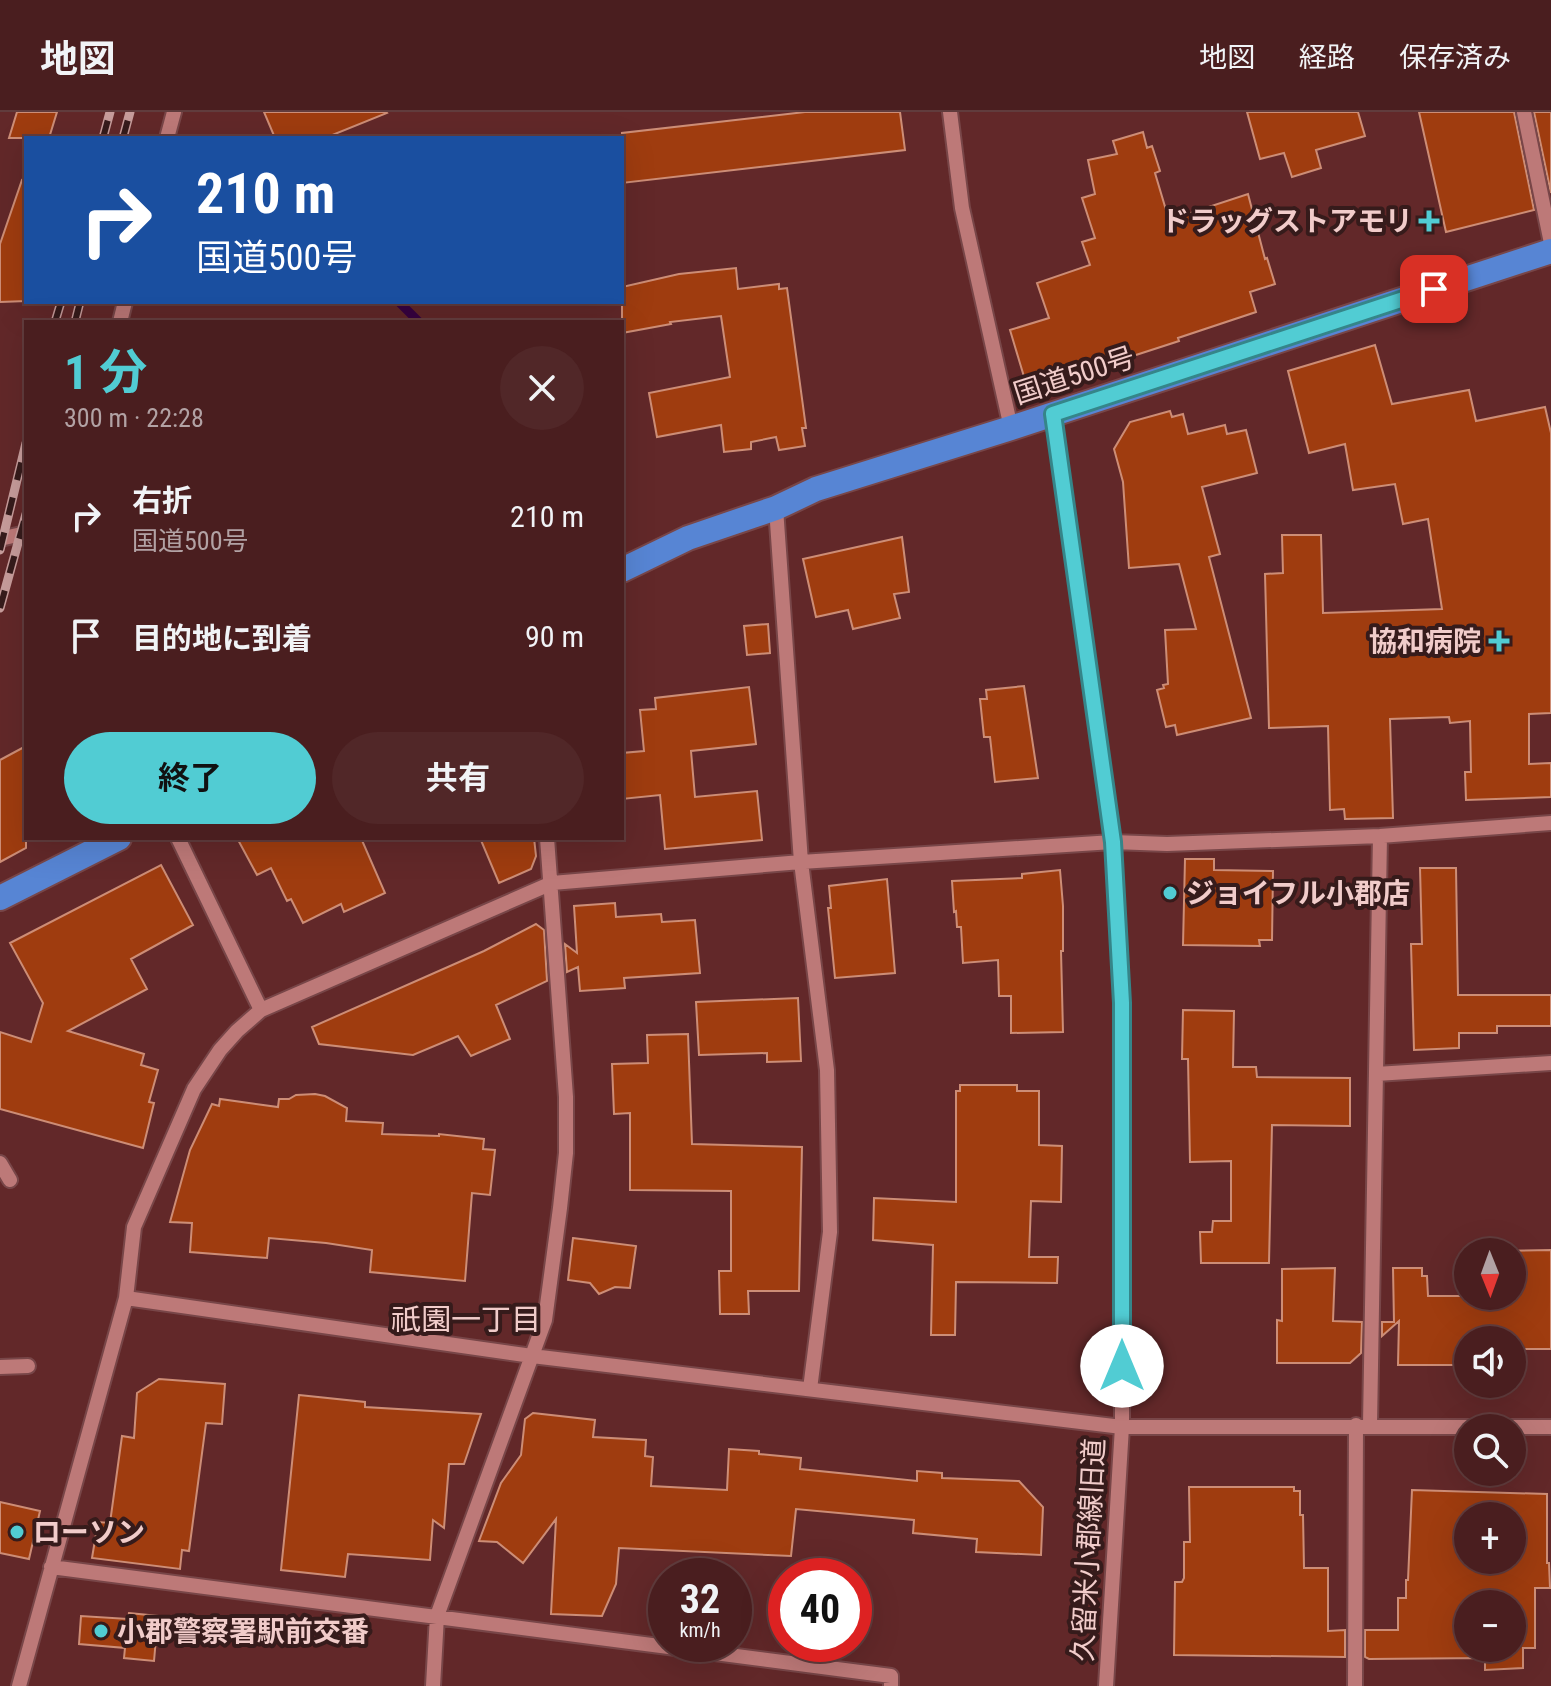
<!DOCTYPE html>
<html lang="ja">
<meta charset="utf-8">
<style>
body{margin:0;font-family:"Roboto Condensed","Noto Sans JP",sans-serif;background:#512728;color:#f1f3f6;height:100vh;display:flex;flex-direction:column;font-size:30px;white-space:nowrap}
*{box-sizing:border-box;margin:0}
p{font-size:26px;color:#b2a2a4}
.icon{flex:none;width:44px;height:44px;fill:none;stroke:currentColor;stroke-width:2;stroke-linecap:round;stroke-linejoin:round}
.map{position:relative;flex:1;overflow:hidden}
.details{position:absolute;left:24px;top:208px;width:600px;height:520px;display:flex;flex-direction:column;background:#4a1e1f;border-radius:0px;box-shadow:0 8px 32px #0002,0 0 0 2px #613c3d}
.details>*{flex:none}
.top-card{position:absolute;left:24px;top:24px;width:600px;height:168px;border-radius:0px;box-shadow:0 8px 32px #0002,0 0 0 2px #613c3d;background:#1a4fa0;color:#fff;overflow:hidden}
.needle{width:52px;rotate:179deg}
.buttons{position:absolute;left:1454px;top:1126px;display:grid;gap:16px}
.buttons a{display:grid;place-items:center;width:72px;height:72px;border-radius:50%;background:#4a1e1f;box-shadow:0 8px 32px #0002,0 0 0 2px #613c3d;font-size:40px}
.speed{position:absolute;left:648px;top:1446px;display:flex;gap:16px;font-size:40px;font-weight:700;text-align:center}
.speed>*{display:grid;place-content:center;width:104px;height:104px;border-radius:50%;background:#4a1e1f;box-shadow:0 8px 32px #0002,0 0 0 2px #613c3d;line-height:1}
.speed small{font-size:20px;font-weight:400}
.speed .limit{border:12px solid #d22;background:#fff;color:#111}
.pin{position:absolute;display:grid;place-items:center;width:68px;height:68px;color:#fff;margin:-34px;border-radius:16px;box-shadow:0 4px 12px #0006}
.me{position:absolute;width:88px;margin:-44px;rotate:0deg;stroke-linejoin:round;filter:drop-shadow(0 0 6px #0008)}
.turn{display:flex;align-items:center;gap:28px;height:168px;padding:0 40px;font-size:36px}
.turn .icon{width:104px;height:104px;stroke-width:2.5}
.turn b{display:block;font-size:56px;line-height:68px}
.round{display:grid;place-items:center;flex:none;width:84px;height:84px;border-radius:42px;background:#512728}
.head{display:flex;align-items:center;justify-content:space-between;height:136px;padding:0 40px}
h1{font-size:48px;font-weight:700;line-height:60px;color:#51ccd3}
.cta{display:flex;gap:16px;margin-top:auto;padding:16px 40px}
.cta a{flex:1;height:92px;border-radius:48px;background:#51ccd3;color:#111;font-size:32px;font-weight:700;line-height:92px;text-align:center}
.cta a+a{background:#512728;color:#f1f3f6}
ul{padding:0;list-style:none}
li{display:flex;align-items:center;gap:24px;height:120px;padding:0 40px}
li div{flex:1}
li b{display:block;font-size:30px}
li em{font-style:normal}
header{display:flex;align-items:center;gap:48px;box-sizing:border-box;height:112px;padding:0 40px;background:#4a1e1f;border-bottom:2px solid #613c3d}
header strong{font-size:38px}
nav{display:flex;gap:44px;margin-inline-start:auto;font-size:28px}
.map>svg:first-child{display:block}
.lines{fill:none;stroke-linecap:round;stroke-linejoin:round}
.stream{stroke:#380341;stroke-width:9}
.building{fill:#9f3c0f;stroke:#cd8d76;stroke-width:2;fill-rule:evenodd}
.minor-casing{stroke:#784648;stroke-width:18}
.highway-casing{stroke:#784648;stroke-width:28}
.minor{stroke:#bd7978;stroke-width:14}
.highway{stroke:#5785d4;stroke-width:24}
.rail-casing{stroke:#c79c9b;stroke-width:9}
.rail{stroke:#361b1b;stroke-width:6;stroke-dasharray:18;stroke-linecap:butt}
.route-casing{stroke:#358589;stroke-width:20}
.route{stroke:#51ccd3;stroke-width:14}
.poi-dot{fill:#51ccd3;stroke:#361b1b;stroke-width:3}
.labels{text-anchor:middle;stroke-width:8;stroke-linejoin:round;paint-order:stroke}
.poi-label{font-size:28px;font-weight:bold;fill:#f1ccca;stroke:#361b1b;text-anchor:start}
.street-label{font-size:28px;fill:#f1ccca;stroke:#361b1b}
.neighbourhood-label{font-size:30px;fill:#f1ccca;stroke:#361b1b}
</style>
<header>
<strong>地図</strong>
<nav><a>地図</a><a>経路</a><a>保存済み</a></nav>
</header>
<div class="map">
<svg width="1551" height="1574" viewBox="0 0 1551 1574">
<rect width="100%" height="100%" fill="#622829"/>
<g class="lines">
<path class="stream" d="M 399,190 L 419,210"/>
</g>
<path class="building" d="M 17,0 L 57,0 L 49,26 L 9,26 Z
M 264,0 L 386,0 L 387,1 L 325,26 L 275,26 Z
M 805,0 L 900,0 L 905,38 L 622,71 L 622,21 Z
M 1247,0 L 1358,0 L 1365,24 L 1316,38 L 1321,56 L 1292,65 L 1284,41 L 1260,47 Z
M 1419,0 L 1514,0 L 1534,98 L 1446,120 Z
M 1534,0 L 1551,0 L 1551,81 Z
M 1143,20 L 1147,36 L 1152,34 L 1160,59 L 1155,61 L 1169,108 L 1248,82 L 1265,147 L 1267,146 L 1275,172 L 1250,180 L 1256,200 L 1178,226 L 1179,229 L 1028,278 L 1010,218 L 1049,206 L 1037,171 L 1090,153 L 1082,130 L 1095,126 L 1082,86 L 1095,82 L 1088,48 L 1117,42 L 1113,29 Z
M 22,68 L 26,69 L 26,189 L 0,190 L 0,132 Z
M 736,156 L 738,177 L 779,172 L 779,177 L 787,176 L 806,316 L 802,316 L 805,334 L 779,338 L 776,325 L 751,330 L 751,337 L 724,340 L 721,313 L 657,325 L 649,281 L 730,265 L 721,204 L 670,210 L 671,212 L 622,221 L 622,175 L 679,162 Z
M 1375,233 L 1392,292 L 1469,278 L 1476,309 L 1545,295 L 1551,321 L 1551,601 L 1529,602 L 1529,652 L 1551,651 L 1551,685 L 1466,688 L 1465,660 L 1471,660 L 1470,609 L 1450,611 L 1449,605 L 1390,607 L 1393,706 L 1345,707 L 1344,697 L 1330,698 L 1328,614 L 1269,616 L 1265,462 L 1283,461 L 1282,423 L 1321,423 L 1323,501 L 1442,497 L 1428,407 L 1403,412 L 1395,372 L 1353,378 L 1345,332 L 1309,341 L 1288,259 Z
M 1170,299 L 1172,305 L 1183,302 L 1188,322 L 1225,313 L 1227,322 L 1246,318 L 1257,361 L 1202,375 L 1220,442 L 1209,445 L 1251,606 L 1177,623 L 1175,613 L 1166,615 L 1157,578 L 1164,576 L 1163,573 L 1168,572 L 1165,518 L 1196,517 L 1179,452 L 1129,456 L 1123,370 L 1114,337 L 1130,310 Z
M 902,425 L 909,480 L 894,482 L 900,506 L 853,517 L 848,498 L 816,505 L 803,447 Z
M 768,512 L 770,541 L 747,543 L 744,514 Z
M 1024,574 L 1038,666 L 995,670 L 990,625 L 984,625 L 980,587 L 987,587 L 986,578 Z
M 749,575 L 756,632 L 691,639 L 695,685 L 757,679 L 762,728 L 665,737 L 660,683 L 622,687 L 622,641 L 644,639 L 640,598 L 656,597 L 655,586 Z
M 26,634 L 26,736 L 0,750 L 0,648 Z
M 237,726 L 361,726 L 385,781 L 344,800 L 341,792 L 303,811 L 291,787 L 287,789 L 271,756 L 257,763 Z
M 480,726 L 534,726 L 536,744 L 531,757 L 499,771 Z
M 1185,747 L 1214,747 L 1214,758 L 1273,759 L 1272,828 L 1259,828 L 1260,834 L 1183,833 Z
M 161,753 L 193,813 L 131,847 L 147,877 L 68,919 L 144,942 L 141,953 L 158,958 L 149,990 L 154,991 L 143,1036 L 0,997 L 0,920 L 31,930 L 43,891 L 10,831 Z
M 1420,756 L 1456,756 L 1458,883 L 1551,883 L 1551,914 L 1497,914 L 1497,921 L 1459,921 L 1459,936 L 1414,938 L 1411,832 L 1422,832 Z
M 1060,758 L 1063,794 L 1063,839 L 1061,839 L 1063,920 L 1011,921 L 1011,884 L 999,884 L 998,848 L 963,851 L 961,815 L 957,815 L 956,799 L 954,800 L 952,769 L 1022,766 L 1022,762 Z
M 887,767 L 895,861 L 835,866 L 828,796 L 831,796 L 829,774 Z
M 615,791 L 616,805 L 661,802 L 662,810 L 695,808 L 700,861 L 624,866 L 625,876 L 580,879 L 578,855 L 567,860 L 565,832 L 577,841 L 574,794 Z
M 536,812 L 544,818 L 547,869 L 496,893 L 510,927 L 471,944 L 458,924 L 413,943 L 319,932 L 312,915 L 484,839 Z
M 798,886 L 801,949 L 767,950 L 767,941 L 699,943 L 696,890 Z
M 1183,898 L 1234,899 L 1233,955 L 1256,955 L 1257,965 L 1350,966 L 1350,1014 L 1272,1013 L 1269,1151 L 1201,1151 L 1200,1120 L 1212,1120 L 1213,1109 L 1231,1109 L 1231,1049 L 1190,1050 L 1188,947 L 1182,947 Z
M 688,922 L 692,1032 L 802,1035 L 799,1179 L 748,1179 L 749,1202 L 720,1202 L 719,1159 L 731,1159 L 731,1079 L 630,1078 L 630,1001 L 614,1002 L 612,952 L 648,951 L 647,923 Z
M 960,973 L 1017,973 L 1017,979 L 1039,979 L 1039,1033 L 1062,1034 L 1061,1090 L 1031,1089 L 1029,1145 L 1058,1145 L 1057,1171 L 956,1170 L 955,1223 L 931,1223 L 933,1133 L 873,1128 L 874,1086 L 956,1090 L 956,979 L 960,979 Z
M 315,982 L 325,984 L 347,996 L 346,1009 L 383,1011 L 382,1022 L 439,1024 L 439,1022 L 484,1027 L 483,1037 L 495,1038 L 490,1083 L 472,1081 L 465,1169 L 370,1160 L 372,1138 L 326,1131 L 269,1126 L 267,1146 L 190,1140 L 192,1111 L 170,1110 L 190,1038 L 212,992 L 219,994 L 220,987 L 278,995 L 279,987 L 289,987 L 296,983 Z
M 573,1126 L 636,1134 L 630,1176 L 615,1175 L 599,1182 L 590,1171 L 568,1168 Z
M 1551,1138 L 1551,1237 L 1512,1237 L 1512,1228 L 1468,1228 L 1468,1253 L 1398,1253 L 1399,1209 L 1382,1224 L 1382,1210 L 1394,1210 L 1393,1156 L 1422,1156 L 1422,1164 L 1427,1164 L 1428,1184 L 1512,1184 L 1512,1140 L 1489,1139 Z
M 1335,1156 L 1333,1209 L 1362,1210 L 1361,1241 L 1350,1251 L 1277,1251 L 1277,1208 L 1282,1209 L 1282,1157 Z
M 159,1267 L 225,1272 L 222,1312 L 206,1311 L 189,1439 L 182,1438 L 180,1457 L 92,1446 L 98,1410 L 110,1411 L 122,1324 L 134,1326 L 137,1281 Z
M 299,1283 L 365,1290 L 365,1295 L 481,1302 L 464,1352 L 449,1352 L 444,1416 L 433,1408 L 430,1448 L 348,1442 L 345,1465 L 281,1458 Z
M 533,1301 L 595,1308 L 593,1325 L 646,1328 L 645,1344 L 653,1345 L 651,1374 L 727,1378 L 729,1337 L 759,1339 L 759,1342 L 801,1346 L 800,1357 L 917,1369 L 917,1359 L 942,1361 L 942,1366 L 1019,1369 L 1043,1395 L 1041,1443 L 976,1440 L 977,1427 L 913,1421 L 914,1408 L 796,1397 L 791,1444 L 619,1436 L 616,1472 L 602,1504 L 551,1502 L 556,1407 L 523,1451 L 497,1430 L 479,1429 L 501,1371 L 521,1343 L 525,1307 Z
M 1189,1375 L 1294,1375 L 1294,1379 L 1300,1379 L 1300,1403 L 1303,1403 L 1304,1456 L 1328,1456 L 1328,1519 L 1345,1518 L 1345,1545 L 1174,1543 L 1175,1470 L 1182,1470 L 1184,1466 L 1184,1430 L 1190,1430 Z
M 1412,1378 L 1547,1382 L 1547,1451 L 1549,1451 L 1550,1476 L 1535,1476 L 1535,1536 L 1523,1536 L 1523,1556 L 1485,1558 L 1485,1546 L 1369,1547 L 1365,1545 L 1365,1518 L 1398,1518 L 1398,1486 L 1406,1486 L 1406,1468 L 1408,1468 ZM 1468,1404 L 1512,1404 L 1512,1448 L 1468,1448 ZM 1468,1492 L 1512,1492 L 1512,1536 L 1468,1536 Z
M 0,1390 L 40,1399 L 29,1447 L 0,1441 Z
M 129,1501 L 158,1504 L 154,1549 L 124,1546 L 125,1536 L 79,1532 L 81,1504 L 128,1507 Z"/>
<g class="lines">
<defs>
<path id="minor" d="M 950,0 L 962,96 L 1011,316
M 1524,0 L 1551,131
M 167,26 L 174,0
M 120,210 L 125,190
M 1053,302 L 1113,730 L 1122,891 L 1122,1315 L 1106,1574
M 776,396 L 801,750 L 827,958 L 830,1120 L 810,1277
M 0,427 L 26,421
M 178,726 L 261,898
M 1376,962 L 1551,951
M 0,1051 L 10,1068
M 126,1186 L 532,1244 L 1122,1315 L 1551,1315
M 0,1255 L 28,1254
M 1370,1313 L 1380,724
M 51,1455 L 891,1564 L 891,1574
M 19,1574 L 126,1186 L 134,1115 L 194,977 L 220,938 L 237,919 L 261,898 L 552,771 L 801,750 L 1113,730 L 1167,732 L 1380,724 L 1551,711
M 433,1574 L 437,1504 L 545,1208 L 560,1096 L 566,1041 L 566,985 L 547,726
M 1355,1574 L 1356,1313"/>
<path id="highway" d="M 622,458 L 688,426 L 776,396 L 816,377 L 1011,316 L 1551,139
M 0,786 L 119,726"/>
</defs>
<use href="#minor" class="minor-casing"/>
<use href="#highway" class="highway-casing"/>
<use href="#minor" class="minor"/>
<use href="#highway" class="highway"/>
<defs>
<path id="rail" d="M 103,26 L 110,0
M 123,26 L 130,0
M 55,210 L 61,190
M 75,210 L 80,190
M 0,438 L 26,331
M 0,496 L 26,402"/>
</defs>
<use href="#rail" class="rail-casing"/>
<use href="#rail" class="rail"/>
</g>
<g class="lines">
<defs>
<path id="route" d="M 1122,1254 L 1122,891 L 1113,730 L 1053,302 L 1434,177"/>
</defs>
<use href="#route" class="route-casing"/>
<use href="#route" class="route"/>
</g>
<g class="poi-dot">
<path d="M1425 97h8v8h8v8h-8v8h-8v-8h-8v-8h8z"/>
<path d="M1495 517h8v8h8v8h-8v8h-8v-8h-8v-8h8z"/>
<circle cx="1170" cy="781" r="8"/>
<circle cx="17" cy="1420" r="8"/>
<circle cx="101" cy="1519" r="8"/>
</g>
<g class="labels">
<g class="poi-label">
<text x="1413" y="119" text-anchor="end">ドラッグストアモリ</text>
<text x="1481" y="539" text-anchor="end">協和病院</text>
<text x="1186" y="791">ジョイフル小郡店</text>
<text x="33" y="1430">ローソン</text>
<text x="117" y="1529">小郡警察署駅前交番</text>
</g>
<g class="street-label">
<text transform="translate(1074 263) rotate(-18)" y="10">国道500号</text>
<text transform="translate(1088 1438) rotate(-87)" y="10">久留米小郡線旧道</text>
</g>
<g class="neighbourhood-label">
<text x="466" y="1218">祇園一丁目</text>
</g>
</g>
</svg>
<div class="buttons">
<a><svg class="needle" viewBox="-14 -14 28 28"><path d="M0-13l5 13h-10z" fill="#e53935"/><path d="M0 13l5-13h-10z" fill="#b2a2a4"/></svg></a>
<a><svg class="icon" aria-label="sound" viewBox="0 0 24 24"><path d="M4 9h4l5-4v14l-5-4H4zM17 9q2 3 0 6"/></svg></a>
<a><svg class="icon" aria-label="search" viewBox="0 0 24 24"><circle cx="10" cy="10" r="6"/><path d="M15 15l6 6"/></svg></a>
<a>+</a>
<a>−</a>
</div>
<div class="speed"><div>32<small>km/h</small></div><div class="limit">40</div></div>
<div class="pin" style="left:1434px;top:177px;background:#d93025"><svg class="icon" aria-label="arrive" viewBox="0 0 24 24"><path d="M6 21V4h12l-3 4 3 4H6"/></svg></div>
<svg class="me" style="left:1122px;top:1254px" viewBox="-20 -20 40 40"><circle r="19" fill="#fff"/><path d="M0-13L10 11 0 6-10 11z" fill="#51ccd3"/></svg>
<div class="top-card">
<div class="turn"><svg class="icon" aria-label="right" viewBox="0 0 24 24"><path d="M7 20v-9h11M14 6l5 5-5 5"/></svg><div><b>210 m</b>国道500号</div></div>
</div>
<section class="details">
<div class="head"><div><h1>1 分</h1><p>300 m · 22:28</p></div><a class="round"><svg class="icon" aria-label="close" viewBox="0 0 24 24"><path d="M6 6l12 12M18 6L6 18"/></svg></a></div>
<ul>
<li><svg class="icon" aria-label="right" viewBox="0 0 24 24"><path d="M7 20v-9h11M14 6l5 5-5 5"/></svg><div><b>右折</b><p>国道500号</p></div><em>210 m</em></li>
<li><svg class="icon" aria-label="arrive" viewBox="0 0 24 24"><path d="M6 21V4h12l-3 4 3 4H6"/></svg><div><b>目的地に到着</b></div><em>90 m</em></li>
</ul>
<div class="cta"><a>終了</a><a>共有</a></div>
</section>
</div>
